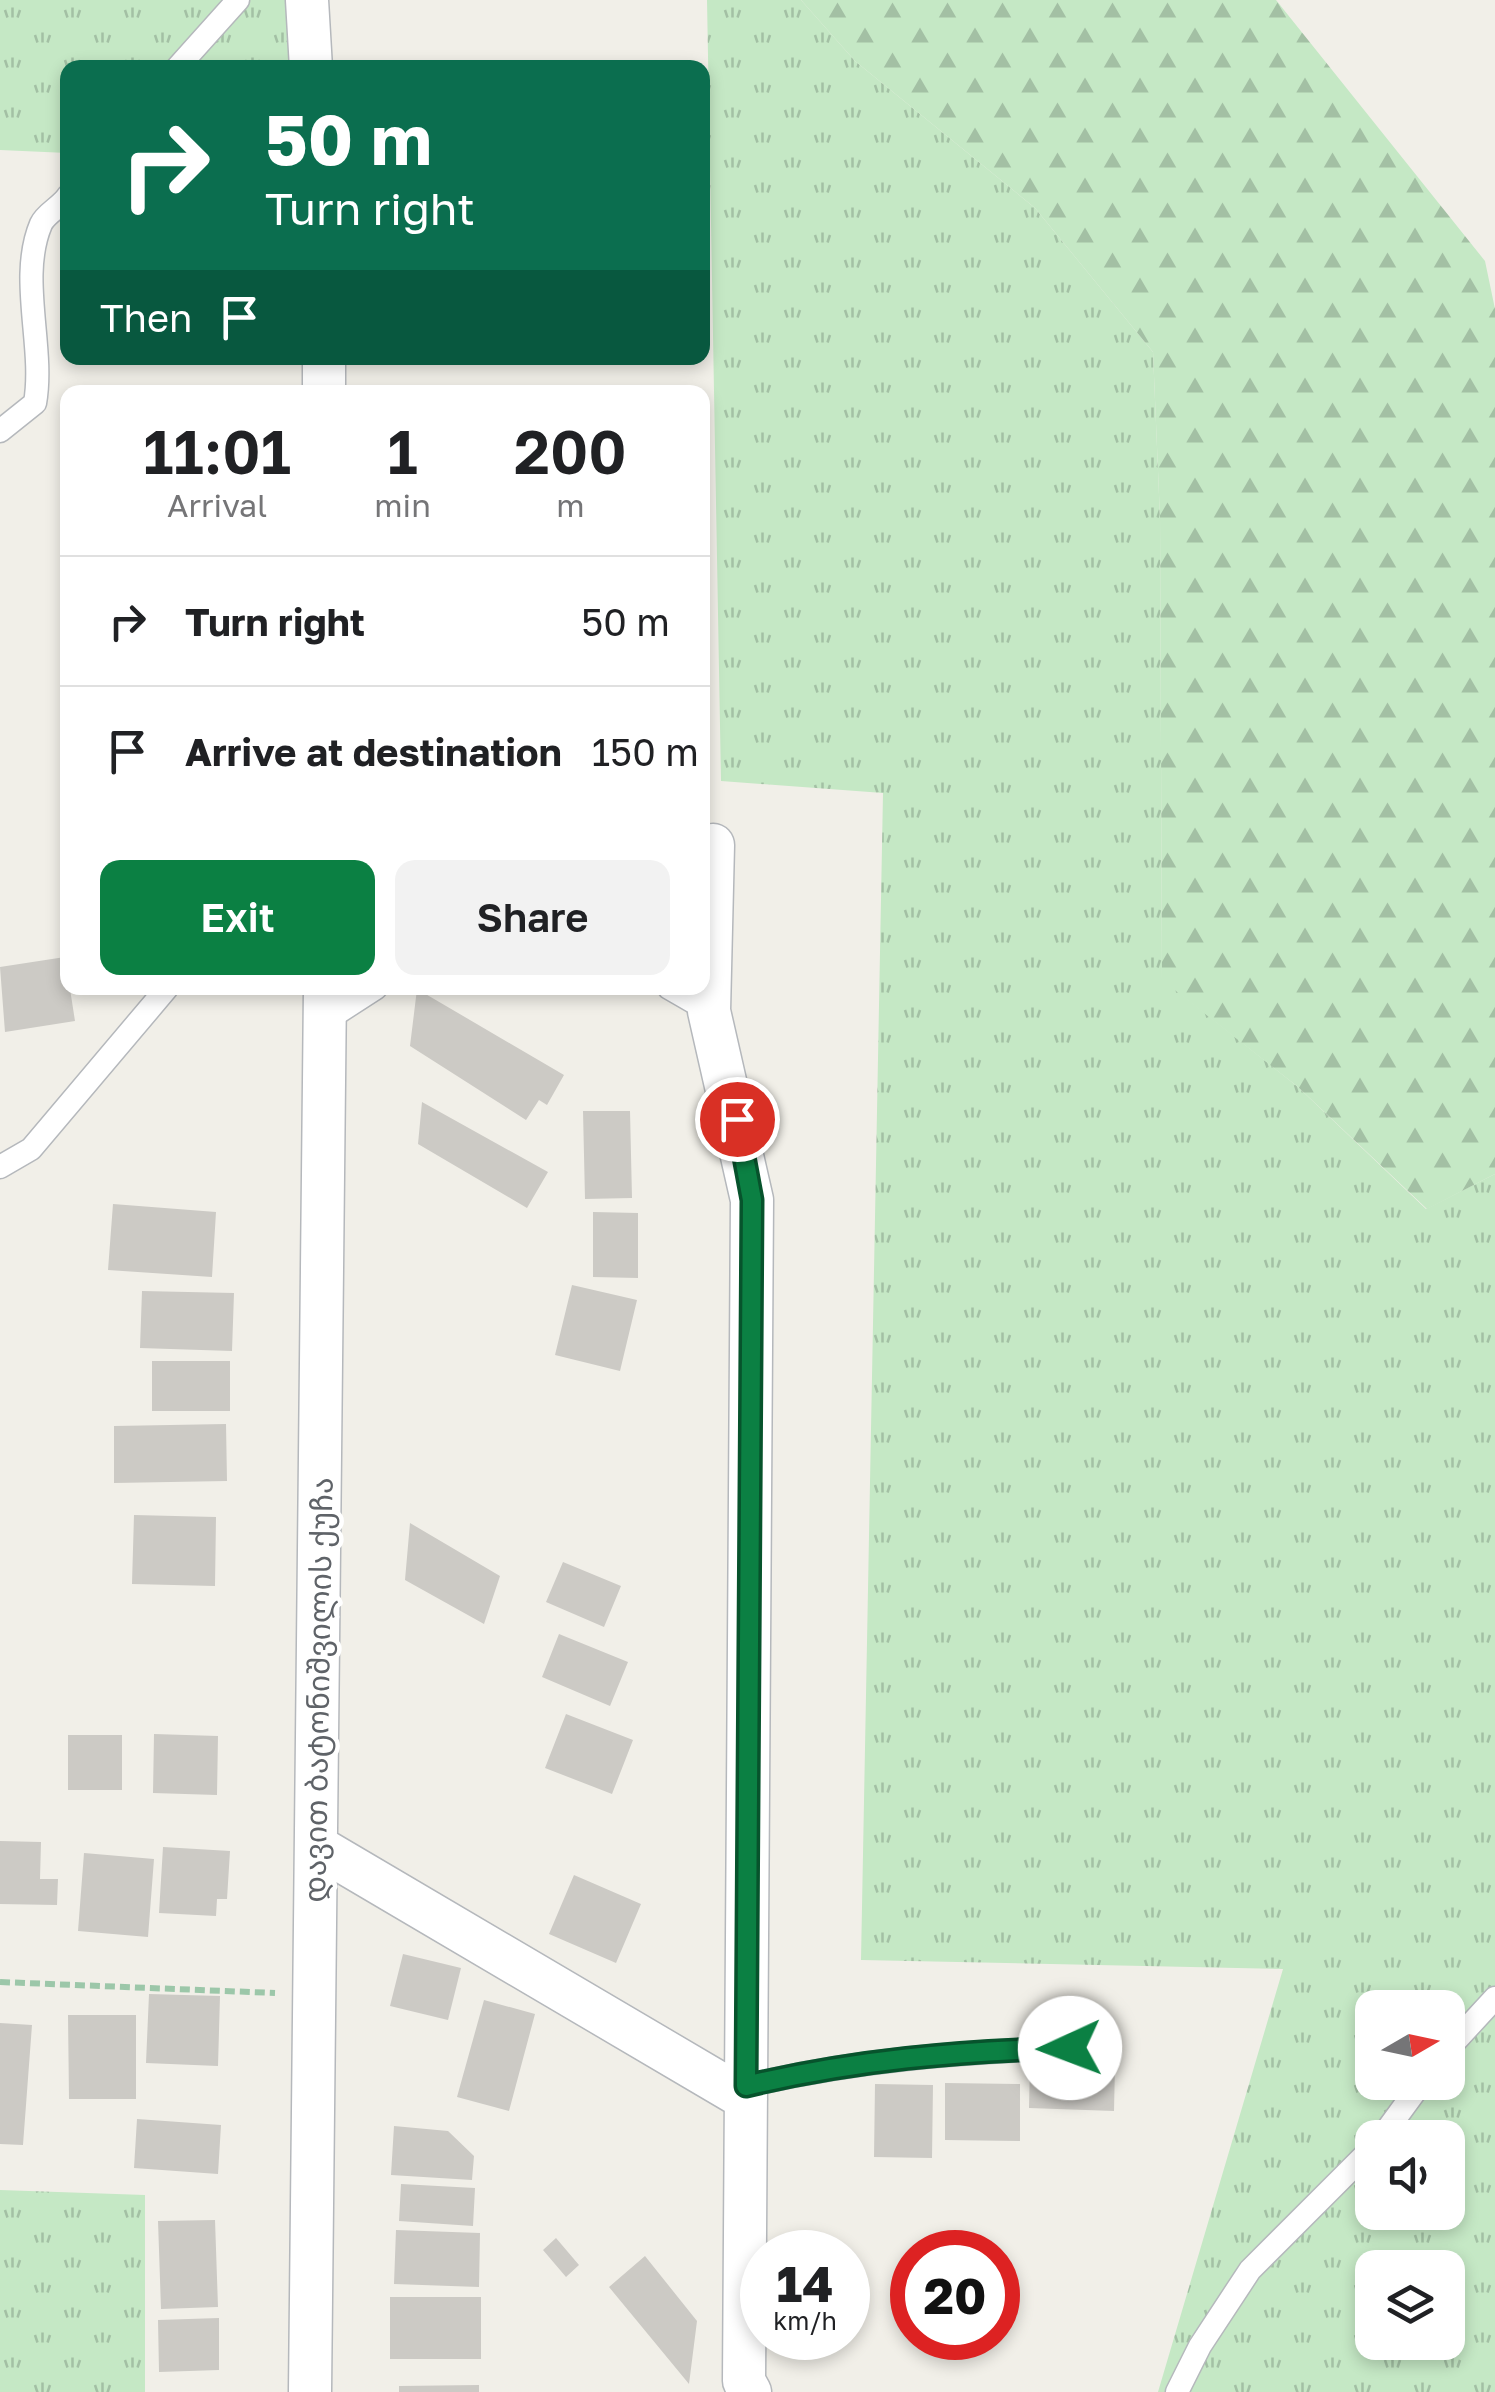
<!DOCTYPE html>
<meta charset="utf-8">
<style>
body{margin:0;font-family:"Golos Text","Noto Sans Georgian",sans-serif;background:#f2f2f2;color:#202124;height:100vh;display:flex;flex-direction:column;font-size:38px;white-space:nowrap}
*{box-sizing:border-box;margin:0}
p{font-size:32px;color:#757577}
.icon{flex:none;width:55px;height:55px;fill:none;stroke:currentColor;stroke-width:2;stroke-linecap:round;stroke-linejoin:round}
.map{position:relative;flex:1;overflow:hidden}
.details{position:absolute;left:60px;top:385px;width:650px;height:610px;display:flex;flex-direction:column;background:#fff;border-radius:20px;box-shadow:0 5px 15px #0003}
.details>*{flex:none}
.guide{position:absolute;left:60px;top:60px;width:650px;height:305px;border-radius:20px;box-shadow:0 5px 15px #0003;background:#0b6e4f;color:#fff;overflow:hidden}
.needle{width:65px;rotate:81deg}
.buttons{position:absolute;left:1355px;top:1990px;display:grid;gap:20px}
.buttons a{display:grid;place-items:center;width:110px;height:110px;border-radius:20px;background:#fff;box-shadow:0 5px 15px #0003;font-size:50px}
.speed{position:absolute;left:740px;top:2230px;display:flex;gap:20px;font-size:50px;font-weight:700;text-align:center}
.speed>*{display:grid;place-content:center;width:130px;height:130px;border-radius:50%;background:#fff;box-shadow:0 5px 15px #0003;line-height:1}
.speed small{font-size:25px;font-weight:400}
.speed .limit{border:15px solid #d22;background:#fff;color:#111}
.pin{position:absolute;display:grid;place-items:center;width:85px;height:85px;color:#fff;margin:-42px;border:5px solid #fff;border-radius:50%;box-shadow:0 2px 10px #0007}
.me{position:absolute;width:110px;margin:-55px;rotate:268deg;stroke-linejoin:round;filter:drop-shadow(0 0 8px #0008)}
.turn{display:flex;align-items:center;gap:35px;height:210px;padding:0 40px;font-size:45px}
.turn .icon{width:130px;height:130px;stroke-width:2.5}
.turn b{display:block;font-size:70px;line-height:85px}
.then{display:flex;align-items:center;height:95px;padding:0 40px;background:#0003;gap:20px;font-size:38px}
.eta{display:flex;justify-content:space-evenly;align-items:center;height:170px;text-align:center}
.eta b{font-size:60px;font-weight:600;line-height:70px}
.button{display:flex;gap:20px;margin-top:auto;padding:20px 40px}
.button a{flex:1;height:115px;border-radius:20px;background:#0b8043;color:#fff;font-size:40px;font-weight:600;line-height:115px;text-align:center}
.button a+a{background:#f2f2f2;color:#202124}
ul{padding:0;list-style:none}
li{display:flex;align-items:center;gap:30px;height:130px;padding:0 40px;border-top:2px solid #e0e0e0}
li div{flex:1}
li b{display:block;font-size:38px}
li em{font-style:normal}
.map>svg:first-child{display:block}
.grass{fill:url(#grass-tufts);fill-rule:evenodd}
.forest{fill:url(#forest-firs)}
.building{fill:#cccac5}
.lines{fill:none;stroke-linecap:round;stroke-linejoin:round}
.service-casing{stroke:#b5b8bc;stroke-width:25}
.minor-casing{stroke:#b5b8bc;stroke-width:45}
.path{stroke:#9cc7a9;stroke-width:6;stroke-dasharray:10 5;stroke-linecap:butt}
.service{stroke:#fff;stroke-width:22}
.minor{stroke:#fff;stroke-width:42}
.route-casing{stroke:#07532c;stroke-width:25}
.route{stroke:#0b8043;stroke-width:18}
.labels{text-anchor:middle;stroke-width:9;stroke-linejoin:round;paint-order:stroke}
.street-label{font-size:30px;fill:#5f6368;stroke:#fff}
</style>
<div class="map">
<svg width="1495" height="2392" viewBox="0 0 1495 2392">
<defs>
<pattern id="grass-tufts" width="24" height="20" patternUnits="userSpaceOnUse" patternTransform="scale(2.5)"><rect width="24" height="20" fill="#c5e8c5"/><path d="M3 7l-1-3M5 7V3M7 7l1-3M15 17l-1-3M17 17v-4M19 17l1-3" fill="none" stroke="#a3c0a4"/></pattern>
<pattern id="forest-firs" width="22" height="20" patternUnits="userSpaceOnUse" patternTransform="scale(2.5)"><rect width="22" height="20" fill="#c5e8c5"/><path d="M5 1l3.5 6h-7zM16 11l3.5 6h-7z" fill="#a3c0a4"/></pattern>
</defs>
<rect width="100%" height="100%" fill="#f1efe8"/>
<path class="grass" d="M 0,0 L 294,0 L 296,67 L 68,68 L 67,153 L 0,150 Z
M 707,0 L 801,0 L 855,61 L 1035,208 L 1153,352 L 1160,518 L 1162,979 L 1298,1087 L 1426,1209 L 1495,1174 L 1495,2392 L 1158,2392 L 1283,1969 L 861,1960 L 883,793 L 721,781 ZM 1372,2008 L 1448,2008 L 1448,2082 L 1372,2082 ZM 1372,2138 L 1448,2138 L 1448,2212 L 1372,2212 ZM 1372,2268 L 1448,2268 L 1448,2342 L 1372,2342 Z
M 0,2190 L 145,2195 L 145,2392 L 0,2392 Z"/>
<path class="forest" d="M 801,0 L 1276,0 L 1485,261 L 1495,309 L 1495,1174 L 1427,1209 L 1298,1087 L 1162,980 L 1160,518 L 1153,352 L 1035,208 L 855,61 Z"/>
<path class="building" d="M 65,957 L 75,1021 L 5,1032 L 0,967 Z
M 417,989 L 564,1075 L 547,1105 L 539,1100 L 526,1120 L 410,1046 Z
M 422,1102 L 548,1172 L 527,1208 L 418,1144 Z
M 583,1111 L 630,1111 L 632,1198 L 585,1199 Z
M 113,1204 L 216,1212 L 212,1277 L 108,1270 Z
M 593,1212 L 638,1213 L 638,1278 L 593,1277 Z
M 572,1285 L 637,1300 L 620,1371 L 555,1355 Z
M 142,1291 L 234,1293 L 232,1351 L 140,1348 Z
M 152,1361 L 230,1361 L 230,1411 L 152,1411 Z
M 226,1424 L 227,1481 L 114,1483 L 114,1426 Z
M 134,1515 L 216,1517 L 215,1586 L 132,1584 Z
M 410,1523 L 500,1576 L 484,1624 L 405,1580 Z
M 563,1562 L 621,1586 L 604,1627 L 546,1602 Z
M 559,1634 L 628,1662 L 610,1706 L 542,1677 Z
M 566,1714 L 633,1740 L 612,1794 L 545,1768 Z
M 154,1734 L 218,1736 L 217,1795 L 153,1793 Z
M 68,1735 L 122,1735 L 122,1790 L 68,1790 Z
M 0,1841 L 41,1842 L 40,1879 L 58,1879 L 57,1905 L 0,1904 Z
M 163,1847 L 230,1851 L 227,1899 L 217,1899 L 216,1916 L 159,1913 Z
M 84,1853 L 154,1859 L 148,1937 L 78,1931 Z
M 574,1875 L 641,1904 L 616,1963 L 549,1934 Z
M 403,1954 L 461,1968 L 448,2020 L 390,2006 Z
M 149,1994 L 220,1996 L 218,2066 L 146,2063 Z
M 484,2000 L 535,2014 L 509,2111 L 457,2097 Z
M 68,2015 L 136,2015 L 136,2099 L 69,2099 Z
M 0,2023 L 32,2025 L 23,2145 L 0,2144 Z
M 1030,2062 L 1115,2065 L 1114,2111 L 1029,2108 Z
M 945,2083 L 1020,2084 L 1020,2141 L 945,2140 Z
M 875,2084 L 933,2085 L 932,2158 L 874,2157 Z
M 137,2119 L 221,2125 L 218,2174 L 134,2168 Z
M 394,2126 L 448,2131 L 474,2156 L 472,2180 L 391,2175 Z
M 401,2184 L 475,2188 L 473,2226 L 399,2221 Z
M 215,2220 L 218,2307 L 161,2309 L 158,2221 Z
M 396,2230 L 480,2233 L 479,2287 L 394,2284 Z
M 556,2238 L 579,2265 L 566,2277 L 543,2250 Z
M 645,2256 L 697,2321 L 689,2384 L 609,2287 Z
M 390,2297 L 481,2297 L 481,2359 L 390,2359 Z
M 219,2318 L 219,2370 L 159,2372 L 158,2320 Z
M 479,2385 L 479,2392 L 399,2392 L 399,2386 Z"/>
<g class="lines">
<defs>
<path id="service" d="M 177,68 L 238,0
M 0,431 L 35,403 C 45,347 18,278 41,224 C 46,213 61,207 68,196
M 669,988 L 709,1011
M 325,1021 L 376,988
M 0,1167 L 31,1149 L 167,988
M 1448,2049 L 1495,1998
M 746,2086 C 854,2060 959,2052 1070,2048
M 1381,2138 L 1422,2082
M 1177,2392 L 1200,2346 L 1250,2270 L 1372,2148"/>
<path id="minor" d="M 307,0 L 311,68
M 324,358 L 324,392
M 713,845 L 709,1011 L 752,1200 L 744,2381 L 750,2392
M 318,1847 L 746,2099
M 310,2392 L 325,988"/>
</defs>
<use href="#service" class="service-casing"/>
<use href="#minor" class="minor-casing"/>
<path class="path" d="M 0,1982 L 275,1993"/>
<use href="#service" class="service"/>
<use href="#minor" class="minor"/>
</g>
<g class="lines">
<defs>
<path id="route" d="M 737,1119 L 752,1200 L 746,2086 C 854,2060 959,2051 1070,2048"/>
</defs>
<use href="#route" class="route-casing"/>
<use href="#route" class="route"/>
</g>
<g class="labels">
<g class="street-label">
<text transform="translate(319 1690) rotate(-89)" y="10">დავით ბატონიშვილის ქუჩა</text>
</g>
</g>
</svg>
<div class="buttons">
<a><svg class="needle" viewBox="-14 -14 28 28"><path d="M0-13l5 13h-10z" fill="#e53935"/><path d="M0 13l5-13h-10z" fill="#757577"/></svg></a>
<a><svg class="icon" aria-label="sound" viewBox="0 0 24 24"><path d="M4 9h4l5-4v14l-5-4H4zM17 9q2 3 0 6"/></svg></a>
<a><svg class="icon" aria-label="layers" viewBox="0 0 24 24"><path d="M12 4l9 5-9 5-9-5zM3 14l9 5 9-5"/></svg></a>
</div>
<div class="speed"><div>14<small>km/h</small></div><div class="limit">20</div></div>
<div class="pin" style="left:737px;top:1119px;background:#d93025"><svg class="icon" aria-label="arrive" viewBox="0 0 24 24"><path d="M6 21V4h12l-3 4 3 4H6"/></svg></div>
<svg class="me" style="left:1070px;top:2048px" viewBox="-20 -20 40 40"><circle r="19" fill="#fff"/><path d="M0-13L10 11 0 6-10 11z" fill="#0b8043"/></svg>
<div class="guide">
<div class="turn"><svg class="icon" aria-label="right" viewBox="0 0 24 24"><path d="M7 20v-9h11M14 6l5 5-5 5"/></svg><div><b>50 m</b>Turn right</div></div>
<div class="then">Then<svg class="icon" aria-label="arrive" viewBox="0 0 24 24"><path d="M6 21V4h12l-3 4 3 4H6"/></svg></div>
</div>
<section class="details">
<div class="eta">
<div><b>11:01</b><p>Arrival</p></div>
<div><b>1</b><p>min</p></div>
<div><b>200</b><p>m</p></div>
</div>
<ul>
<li><svg class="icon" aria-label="right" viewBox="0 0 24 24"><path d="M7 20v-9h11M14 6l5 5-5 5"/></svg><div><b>Turn right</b></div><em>50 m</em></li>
<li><svg class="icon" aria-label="arrive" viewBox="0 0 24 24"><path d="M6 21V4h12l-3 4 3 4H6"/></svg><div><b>Arrive at destination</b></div><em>150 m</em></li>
</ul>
<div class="button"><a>Exit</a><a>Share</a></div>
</section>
</div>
